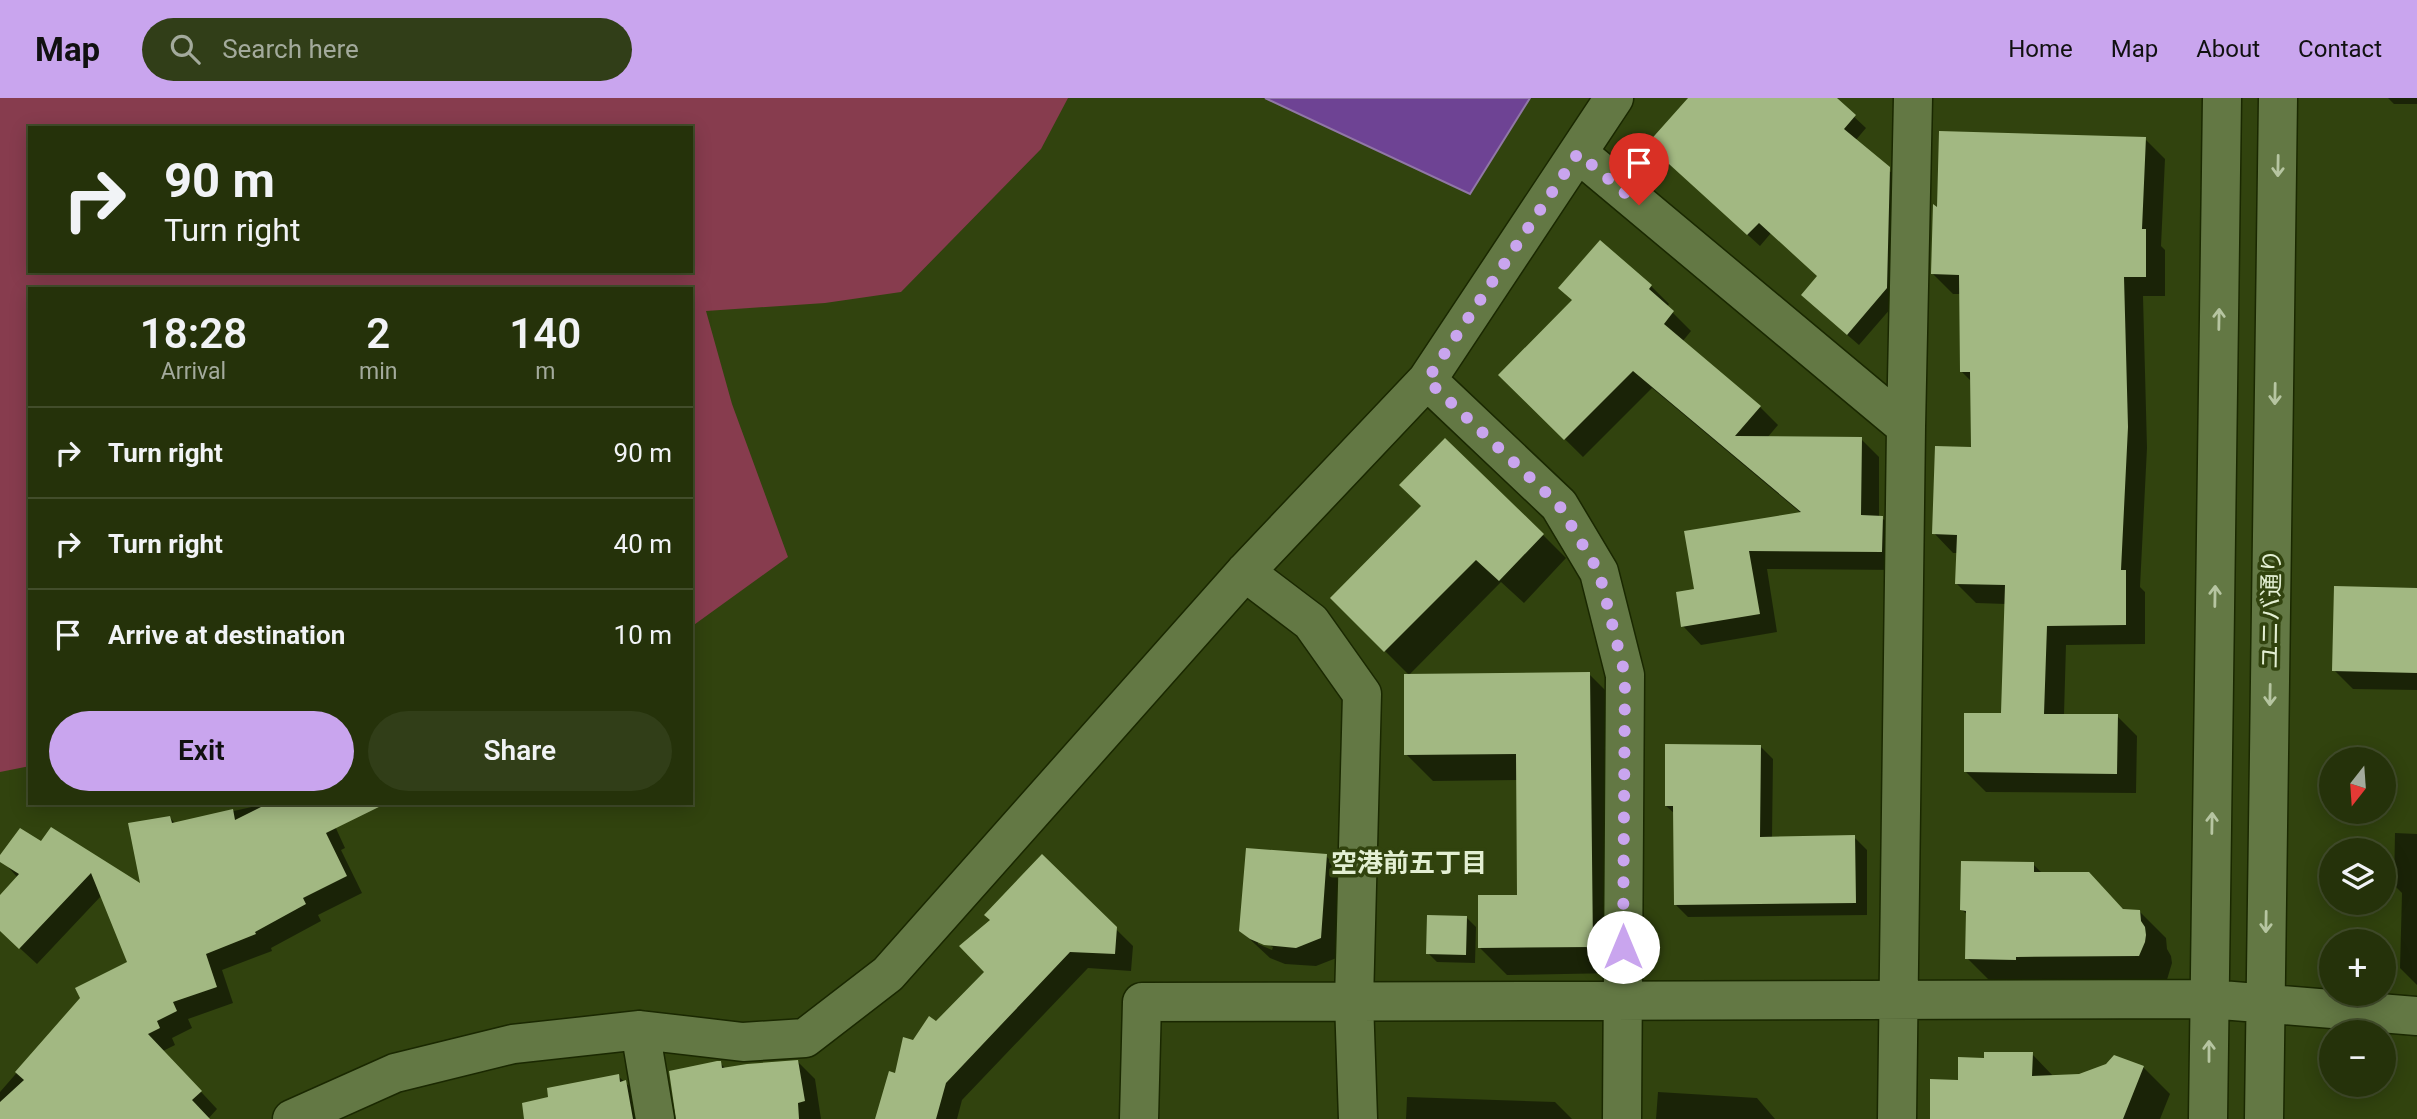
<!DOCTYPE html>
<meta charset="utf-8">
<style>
body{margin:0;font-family:Roboto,"Noto Sans JP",sans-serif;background:#313e18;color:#f1f3f6;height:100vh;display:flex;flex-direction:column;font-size:26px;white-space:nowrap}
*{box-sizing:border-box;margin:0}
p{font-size:23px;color:#a3aa9c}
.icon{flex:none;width:38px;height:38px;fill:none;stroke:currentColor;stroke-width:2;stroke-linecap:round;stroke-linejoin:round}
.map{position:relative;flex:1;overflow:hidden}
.panel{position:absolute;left:28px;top:189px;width:665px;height:518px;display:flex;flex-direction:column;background:#25320a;border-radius:0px;box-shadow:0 4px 18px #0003,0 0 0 2px #424d2b}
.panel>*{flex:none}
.top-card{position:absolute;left:28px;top:28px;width:665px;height:147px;border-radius:0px;box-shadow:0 4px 18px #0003,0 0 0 2px #424d2b;background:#25320a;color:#f1f3f6;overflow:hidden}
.needle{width:46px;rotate:197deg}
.buttons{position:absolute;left:2319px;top:649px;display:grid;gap:14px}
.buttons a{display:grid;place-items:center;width:77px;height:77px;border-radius:50%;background:#25320a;box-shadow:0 4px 18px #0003,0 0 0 2px #424d2b;font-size:35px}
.pin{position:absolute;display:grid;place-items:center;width:60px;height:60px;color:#fff;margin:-72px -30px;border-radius:50% 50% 50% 0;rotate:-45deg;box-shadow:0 0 7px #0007}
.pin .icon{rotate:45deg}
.me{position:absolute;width:77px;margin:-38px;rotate:0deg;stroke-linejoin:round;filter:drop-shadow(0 0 5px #0008)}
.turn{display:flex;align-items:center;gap:24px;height:147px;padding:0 21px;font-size:32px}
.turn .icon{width:91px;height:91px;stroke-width:2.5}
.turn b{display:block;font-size:49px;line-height:60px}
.eta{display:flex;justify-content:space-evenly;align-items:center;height:119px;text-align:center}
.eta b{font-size:42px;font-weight:600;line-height:49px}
.cta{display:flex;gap:14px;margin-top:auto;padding:14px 21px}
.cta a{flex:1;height:80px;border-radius:42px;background:#c9a5ee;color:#111;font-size:28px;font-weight:600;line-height:80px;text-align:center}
.cta a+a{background:#313e18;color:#f1f3f6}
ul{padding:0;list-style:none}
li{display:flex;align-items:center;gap:21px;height:91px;padding:0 21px;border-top:2px solid #424d2b}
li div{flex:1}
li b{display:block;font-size:26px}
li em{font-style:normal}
header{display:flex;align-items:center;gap:42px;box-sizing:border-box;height:98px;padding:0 35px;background:#c9a5ee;color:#111}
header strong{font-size:33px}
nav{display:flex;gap:38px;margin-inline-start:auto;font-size:24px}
.search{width:490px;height:63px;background:#313e18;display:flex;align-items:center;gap:18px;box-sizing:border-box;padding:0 24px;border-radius:38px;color:#a3aa9c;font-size:26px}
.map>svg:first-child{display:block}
.green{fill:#873c4e;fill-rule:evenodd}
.water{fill:#6e4394;stroke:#9177a7;stroke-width:2}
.shadow{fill:#0007;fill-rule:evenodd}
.building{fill:#a2b882}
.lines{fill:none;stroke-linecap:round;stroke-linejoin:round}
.minor-casing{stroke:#1a2801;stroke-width:41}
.minor{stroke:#637844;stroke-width:38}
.oneway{stroke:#b6c5a1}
.route{stroke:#c9a5ee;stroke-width:12;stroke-dasharray:0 21.6}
.labels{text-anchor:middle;stroke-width:7;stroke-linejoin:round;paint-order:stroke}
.street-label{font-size:24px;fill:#e3efd3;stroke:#31430e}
.neighbourhood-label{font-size:26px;font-weight:bold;fill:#e3efd3;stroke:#31430e}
</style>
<header>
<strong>Map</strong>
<div class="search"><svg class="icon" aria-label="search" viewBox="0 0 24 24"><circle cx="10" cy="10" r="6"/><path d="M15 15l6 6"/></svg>Search here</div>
<nav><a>Home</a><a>Map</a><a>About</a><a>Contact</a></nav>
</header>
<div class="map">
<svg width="2417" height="1021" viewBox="0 0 2417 1021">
<rect width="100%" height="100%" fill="#31430e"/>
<path class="green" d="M 0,0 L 1068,0 L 1041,51 L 901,194 L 825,205 L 706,213 L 732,306 L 788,459 L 691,529 L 691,191 L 30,191 L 30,668 L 0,674 ZM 30,30 L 691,30 L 691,173 L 30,173 Z"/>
<path class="water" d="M 1265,0 L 1530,0 L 1470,96 Z"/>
<path class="shadow" d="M 1690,0 L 1834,0 L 1866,30 L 1855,43 L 1901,83 L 1898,202 L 1859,247 L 1815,209 L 1819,179 L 1771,135 L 1760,148 L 1661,58 Z
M 2388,0 L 2417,0 L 2417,6 L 2394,6 Z
M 2145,41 L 2165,61 L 2161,148 L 2165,152 L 2165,198 L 2143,198 L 2147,350 L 2140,489 L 2145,494 L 2145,546 L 2066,547 L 2064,617 L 2117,618 L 2137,638 L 2136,695 L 1986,694 L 1966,674 L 2003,617 L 2006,506 L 1976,505 L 1956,485 L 1958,455 L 1953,455 L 1934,435 L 1973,351 L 1971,283 L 1961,273 L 1961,196 L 1953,196 L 1933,176 L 1938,113 Z
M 1651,188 L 1669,206 L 1667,209 L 1691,233 L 1682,244 L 1760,309 L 1778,327 L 1767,340 L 1861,341 L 1879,359 L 1879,420 L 1882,420 L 1901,438 L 1900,472 L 1767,471 L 1777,534 L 1701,547 L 1683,528 L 1696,493 L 1686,434 L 1802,416 L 1652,290 L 1583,359 L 1500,277 Z
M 1543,437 L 1566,460 L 1524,505 L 1501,484 L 1409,577 L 1332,500 Z
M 2417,492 L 2417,592 L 2353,591 L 2334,572 Z
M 1589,576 L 1616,603 L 1619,875 L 1507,877 L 1480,850 L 1519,799 L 1518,682 L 1433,683 L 1406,656 Z
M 1760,648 L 1773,661 L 1772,740 L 1854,739 L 1867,752 L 1867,817 L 1688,819 L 1676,807 L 1675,716 L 1666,708 Z
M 269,705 L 328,713 L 345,750 L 341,752 L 362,795 L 318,817 L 321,823 L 271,850 L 272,853 L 222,872 L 233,905 L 188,921 L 192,930 L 172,940 L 175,947 L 163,953 L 217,1011 L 208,1021 L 0,1021 L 0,994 L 82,900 L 129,865 L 102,797 L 37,866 L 0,832 L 0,799 L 18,780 L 0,760 L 42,746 L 142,789 L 170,720 L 176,726 Z
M 2395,735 L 2417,736 L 2417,887 L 2400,870 L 2402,795 L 2394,787 Z
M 1042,758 L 1133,848 L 1131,873 L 1088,870 L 962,1002 L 957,1021 L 877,1021 L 896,977 L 914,944 L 936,926 L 986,874 L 993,822 Z
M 1326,758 L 1345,777 L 1339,859 L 1316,868 L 1285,866 L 1270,860 L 1241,833 ZM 1258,843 L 1273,849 L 1272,852 L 1258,846 Z
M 2033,766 L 2043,776 L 2088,776 L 2125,813 L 2139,813 L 2166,840 L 2167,851 L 2171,858 L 2172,865 L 2166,885 L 1994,887 L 1967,860 L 1968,817 L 1962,812 Z
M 1467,820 L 1476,829 L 1475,865 L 1437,864 L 1428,855 Z
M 2032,956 L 2054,979 L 2080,977 L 2106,968 L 2143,969 L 2170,996 L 2160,1021 L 1932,1021 L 1960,983 L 1986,962 Z
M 798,964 L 815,981 L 821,1021 L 678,1021 L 720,965 L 726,971 Z
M 618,978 L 643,1001 L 646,1021 L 529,1021 Z
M 1658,994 L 1757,1000 L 1775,1021 L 1656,1021 Z
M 1407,999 L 1555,1004 L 1572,1021 L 1406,1021 Z"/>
<path class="building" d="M 1688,0 L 1837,0 L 1856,17 L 1844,31 L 1890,69 L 1887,190 L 1847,237 L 1801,197 L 1817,178 L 1759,125 L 1747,137 L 1647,46 Z
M 1939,33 L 2146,39 L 2142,131 L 2146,131 L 2146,179 L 2124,179 L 2128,329 L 2121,472 L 2126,472 L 2126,527 L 2047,528 L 2044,616 L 2118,616 L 2117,676 L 1964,674 L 1964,615 L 2001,615 L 2005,487 L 1955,486 L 1957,437 L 1932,436 L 1935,348 L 1971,349 L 1970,274 L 1960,274 L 1959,177 L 1931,176 L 1933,106 L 1937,109 Z
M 1600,142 L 1652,187 L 1649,191 L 1674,213 L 1664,226 L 1761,308 L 1735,338 L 1862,339 L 1861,417 L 1883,418 L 1882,454 L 1749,453 L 1760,516 L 1681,529 L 1676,494 L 1694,491 L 1684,433 L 1801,414 L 1633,273 L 1564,342 L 1498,277 L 1572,202 L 1558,190 Z
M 1445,340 L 1544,436 L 1499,483 L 1476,462 L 1384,554 L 1330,500 L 1421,408 L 1399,387 Z
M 2334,488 L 2417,490 L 2417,575 L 2332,573 Z
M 1590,574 L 1593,849 L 1478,850 L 1478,797 L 1517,797 L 1516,656 L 1404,657 L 1404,576 Z
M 1665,646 L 1761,647 L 1760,739 L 1855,737 L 1856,805 L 1674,807 L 1673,708 L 1665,708 Z
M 269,705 L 387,705 L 326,735 L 347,778 L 303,800 L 306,806 L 255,834 L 256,836 L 206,856 L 217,889 L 173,904 L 177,913 L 157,923 L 160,930 L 148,936 L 202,993 L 192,1002 L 210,1021 L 0,1021 L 0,1004 L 24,982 L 15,974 L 80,900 L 75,890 L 127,864 L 91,775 L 19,851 L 0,833 L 0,797 L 19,776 L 0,764 L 0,757 L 20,730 L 41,743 L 51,729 L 140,785 L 128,725 L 170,718 L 172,725 L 233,711 L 235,722 Z
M 1246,750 L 1327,756 L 1321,840 L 1296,850 L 1264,847 L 1250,841 L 1239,833 Z
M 1042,756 L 1117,829 L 1115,856 L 1070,854 L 946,985 L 936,1021 L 875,1021 L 889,973 L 895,975 L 903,939 L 913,942 L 929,918 L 936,923 L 984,874 L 959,848 L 990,822 L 984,817 Z
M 1961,763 L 2034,764 L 2034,774 L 2089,774 L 2123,811 L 2140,812 L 2141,823 L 2145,829 L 2146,837 L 2145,844 L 2139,858 L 2016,859 L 2016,862 L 1965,861 L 1966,813 L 1960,812 Z
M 1427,817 L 1467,818 L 1466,857 L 1426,856 Z
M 1984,954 L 2033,954 L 2032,978 L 2079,976 L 2106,966 L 2114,957 L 2144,968 L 2123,1021 L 1930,1021 L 1930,981 L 1958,982 L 1958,959 L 1984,960 Z
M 798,962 L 805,1003 L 798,1005 L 799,1021 L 676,1021 L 669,973 L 717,963 L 721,963 L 722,970 L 747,966 Z
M 619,976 L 620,984 L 626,982 L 633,1021 L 524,1021 L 522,1005 L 548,999 L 547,990 Z"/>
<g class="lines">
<defs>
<path id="minor" d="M 1578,55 L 1906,329
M 1427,282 L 1559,407 L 1599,474 L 1625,577 L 1622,1021
M 1245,474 L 1311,524 L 1362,596 L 1354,903 L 1358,1021
M 640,932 L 655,1021
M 292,1021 L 395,975 L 513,946 L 640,932 L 743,944 L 805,940 L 888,876 L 1245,474 L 1427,282 L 1614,0
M 1139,1021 L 1142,904 L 2209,901 L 2417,918
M 1897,1021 L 1906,329 L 1913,0
M 2208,1021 L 2222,0
M 2264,1021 L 2278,0"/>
</defs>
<use href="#minor" class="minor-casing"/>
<use href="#minor" class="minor"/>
</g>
<defs><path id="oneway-shaft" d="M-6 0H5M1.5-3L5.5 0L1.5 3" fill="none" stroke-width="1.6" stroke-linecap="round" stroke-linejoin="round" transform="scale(1.75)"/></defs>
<g class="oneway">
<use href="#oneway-shaft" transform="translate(2278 68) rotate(91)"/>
<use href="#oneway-shaft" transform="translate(2219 221) rotate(-89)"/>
<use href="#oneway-shaft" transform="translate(2275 296) rotate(91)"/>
<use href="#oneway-shaft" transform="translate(2215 498) rotate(-89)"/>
<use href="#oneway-shaft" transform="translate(2270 597) rotate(91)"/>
<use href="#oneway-shaft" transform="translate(2212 725) rotate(-89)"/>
<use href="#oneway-shaft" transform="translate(2266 824) rotate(91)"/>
<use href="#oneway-shaft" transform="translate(2209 953) rotate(-90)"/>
</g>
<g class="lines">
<path class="route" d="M 1623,849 L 1625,577 L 1599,474 L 1559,407 L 1427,282 L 1578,55 L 1639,107"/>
</g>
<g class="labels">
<g class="street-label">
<text transform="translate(2271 511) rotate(-89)" y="8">ユニバ通り</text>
</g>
<g class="neighbourhood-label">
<text x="1409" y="774">空港前五丁目</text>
</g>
</g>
</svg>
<div class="buttons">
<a><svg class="needle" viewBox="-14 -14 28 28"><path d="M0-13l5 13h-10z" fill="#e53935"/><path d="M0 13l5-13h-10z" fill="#a3aa9c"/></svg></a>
<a><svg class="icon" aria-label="layers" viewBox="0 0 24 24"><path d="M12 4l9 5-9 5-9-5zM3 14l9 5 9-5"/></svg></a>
<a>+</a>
<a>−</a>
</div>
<div class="pin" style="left:1639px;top:107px;background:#d93025"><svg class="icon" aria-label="arrive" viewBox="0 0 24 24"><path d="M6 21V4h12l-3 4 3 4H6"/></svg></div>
<svg class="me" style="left:1623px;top:849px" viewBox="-20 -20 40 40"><circle r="19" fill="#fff"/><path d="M0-13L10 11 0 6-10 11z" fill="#c9a5ee"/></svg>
<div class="top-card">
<div class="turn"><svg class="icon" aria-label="right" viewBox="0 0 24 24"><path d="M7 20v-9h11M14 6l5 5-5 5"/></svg><div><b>90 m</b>Turn right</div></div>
</div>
<section class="panel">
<div class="eta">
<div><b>18:28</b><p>Arrival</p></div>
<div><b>2</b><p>min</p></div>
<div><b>140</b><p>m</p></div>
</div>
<ul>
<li><svg class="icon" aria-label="right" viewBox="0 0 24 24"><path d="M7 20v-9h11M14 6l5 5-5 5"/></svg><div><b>Turn right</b></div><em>90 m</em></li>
<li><svg class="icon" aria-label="right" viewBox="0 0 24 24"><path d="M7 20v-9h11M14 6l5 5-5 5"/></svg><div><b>Turn right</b></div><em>40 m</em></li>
<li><svg class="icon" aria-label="arrive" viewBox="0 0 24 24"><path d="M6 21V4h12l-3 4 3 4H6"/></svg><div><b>Arrive at destination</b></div><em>10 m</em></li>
</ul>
<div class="cta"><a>Exit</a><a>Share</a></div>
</section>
</div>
